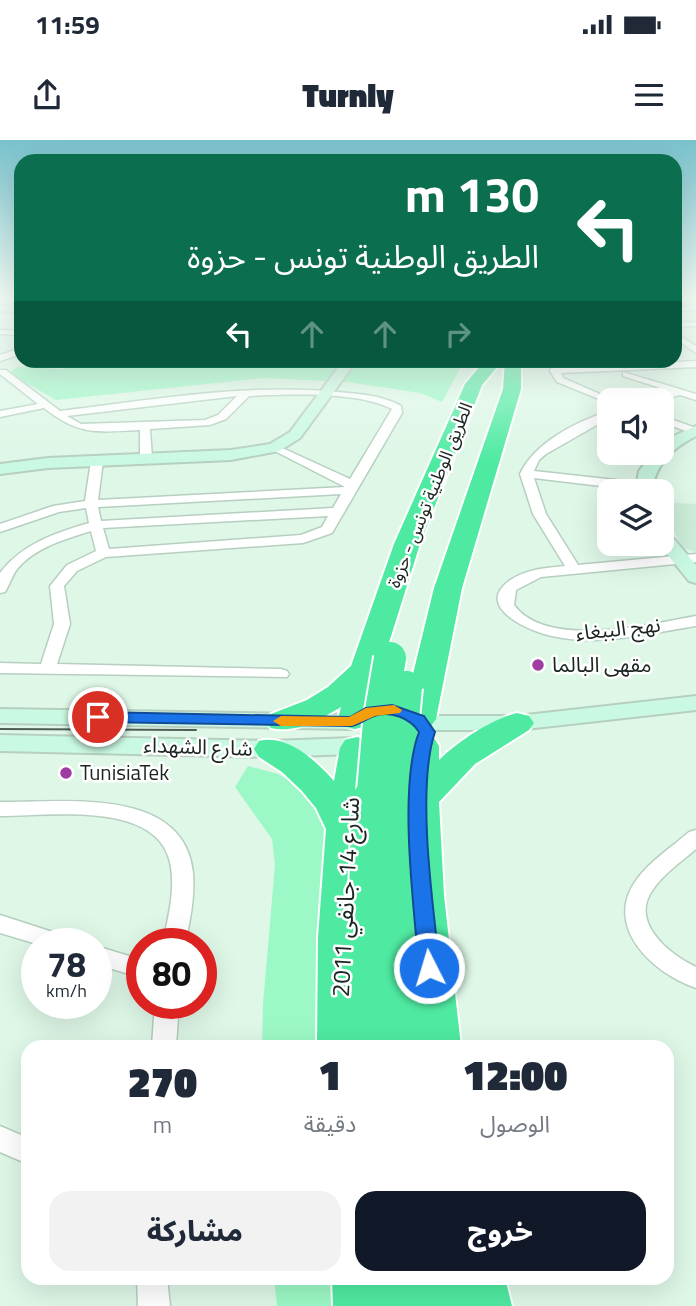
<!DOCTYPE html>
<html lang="ar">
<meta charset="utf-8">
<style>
body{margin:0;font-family:"Titillium Web","Noto Sans Arabic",sans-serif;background:#f2f2f3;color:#1f2937;direction:rtl;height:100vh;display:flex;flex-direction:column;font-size:26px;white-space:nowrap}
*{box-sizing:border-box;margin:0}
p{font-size:23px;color:#747a83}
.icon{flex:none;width:38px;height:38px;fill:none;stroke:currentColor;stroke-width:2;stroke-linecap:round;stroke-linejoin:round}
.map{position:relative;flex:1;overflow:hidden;direction:ltr}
.details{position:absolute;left:21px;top:900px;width:653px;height:245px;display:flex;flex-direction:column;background:#fff;border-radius:21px;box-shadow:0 7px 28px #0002;direction:rtl}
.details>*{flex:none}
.guide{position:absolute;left:14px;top:14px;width:668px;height:214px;border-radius:21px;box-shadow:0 7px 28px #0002;direction:rtl;background:#0b6e4f;color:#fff;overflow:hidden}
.controls{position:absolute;left:597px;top:248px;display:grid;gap:14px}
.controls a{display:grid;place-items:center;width:77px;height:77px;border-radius:14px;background:#fff;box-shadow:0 7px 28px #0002;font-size:35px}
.speed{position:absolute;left:21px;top:788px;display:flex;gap:14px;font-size:35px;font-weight:700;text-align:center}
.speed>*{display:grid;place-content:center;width:91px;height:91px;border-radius:50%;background:#fff;box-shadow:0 7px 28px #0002;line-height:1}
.speed small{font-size:18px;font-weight:400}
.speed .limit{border:10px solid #d22;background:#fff;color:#111}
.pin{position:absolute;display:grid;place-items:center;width:60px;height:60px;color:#fff;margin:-30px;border:4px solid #fff;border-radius:50%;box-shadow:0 2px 7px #0007}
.me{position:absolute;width:77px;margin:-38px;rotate:355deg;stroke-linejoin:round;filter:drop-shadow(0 0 5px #0008)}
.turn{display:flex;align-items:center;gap:24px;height:147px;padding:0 28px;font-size:32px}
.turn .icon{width:91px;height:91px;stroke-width:2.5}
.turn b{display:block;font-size:49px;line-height:60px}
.lanes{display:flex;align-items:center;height:66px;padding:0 28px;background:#0003;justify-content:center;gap:35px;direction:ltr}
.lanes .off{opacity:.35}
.eta{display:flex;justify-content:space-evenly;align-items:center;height:119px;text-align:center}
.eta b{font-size:42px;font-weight:800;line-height:49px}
.primary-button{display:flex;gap:14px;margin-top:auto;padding:14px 28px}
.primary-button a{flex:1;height:80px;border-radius:21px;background:#111827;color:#fff;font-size:28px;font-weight:800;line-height:80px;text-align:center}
.primary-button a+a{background:#f2f2f3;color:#1f2937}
.status{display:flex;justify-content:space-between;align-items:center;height:49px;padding:0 35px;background:#fff;direction:ltr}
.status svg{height:19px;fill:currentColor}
header{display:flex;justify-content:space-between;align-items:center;height:91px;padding:0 28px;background:#fff;font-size:32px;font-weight:800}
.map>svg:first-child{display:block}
.built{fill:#ccedda}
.green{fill:#9cf8c6}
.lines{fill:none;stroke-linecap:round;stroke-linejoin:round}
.street-casing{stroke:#b6cfc0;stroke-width:3}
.secondary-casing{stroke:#b6cfc0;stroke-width:4}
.highway-casing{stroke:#fff;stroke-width:4}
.street{fill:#fff;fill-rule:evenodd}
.secondary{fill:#caf9e3;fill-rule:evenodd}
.highway{fill:#4feaa2;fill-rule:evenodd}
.tram{stroke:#4f5d55;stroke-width:2}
.highway-bridge-far1-casing{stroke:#fff;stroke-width:36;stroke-linecap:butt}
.highway-bridge-casing{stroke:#fff;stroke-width:45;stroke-linecap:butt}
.highway-bridge-far1{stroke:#4feaa2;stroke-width:32}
.highway-bridge{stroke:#4feaa2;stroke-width:41}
.route{fill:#1a73e8;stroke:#114b97;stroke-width:2}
.slow{fill:#f59e0b}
.poi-dot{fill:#9f3ba1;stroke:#fff;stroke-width:2.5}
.labels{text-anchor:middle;stroke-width:5;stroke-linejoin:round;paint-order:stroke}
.far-street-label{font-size:18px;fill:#1c2620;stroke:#fff}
.street-label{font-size:21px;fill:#1c2620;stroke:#fff}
.poi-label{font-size:21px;fill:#1c2620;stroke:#fff;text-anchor:start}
.near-street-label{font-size:24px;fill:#1c2620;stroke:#fff}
</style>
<div class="status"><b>11:59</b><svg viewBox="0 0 49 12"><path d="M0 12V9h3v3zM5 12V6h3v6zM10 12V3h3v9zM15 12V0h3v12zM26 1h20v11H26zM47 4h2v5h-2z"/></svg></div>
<header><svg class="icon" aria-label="menu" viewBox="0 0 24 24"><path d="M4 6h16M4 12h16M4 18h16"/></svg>Turnly<svg class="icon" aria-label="share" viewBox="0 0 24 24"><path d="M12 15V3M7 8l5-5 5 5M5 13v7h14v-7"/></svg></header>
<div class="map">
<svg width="696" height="1166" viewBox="0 0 696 1166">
<rect width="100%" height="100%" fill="#def7e7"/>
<path class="built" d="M 662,362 L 696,364 L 696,412 L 682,407 L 662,367 Z"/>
<path class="green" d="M 74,220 L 246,220 L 358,227 L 363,220 L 430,224 L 463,223 L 442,262 L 420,253 L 347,242 L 264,238 L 56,260 L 9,233 L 17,227 L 63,229 Z
M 248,626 L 278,634 L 301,647 L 320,667 L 332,728 L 330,906 L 262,906 L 263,864 L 275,725 L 272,699 L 235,647 Z
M 274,1138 L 347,1138 L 349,1166 L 277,1166 Z"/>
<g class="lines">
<defs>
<path id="street" d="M 696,166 L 696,170 L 676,171 L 676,167 Z
M 696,182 L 696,186 L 676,187 L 676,183 Z
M 0,190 L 21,191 L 21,195 L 0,194 Z
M 676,194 L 696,206 L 696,213 L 676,199 Z
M 21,208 L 21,214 L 0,221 L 0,215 Z
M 285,220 L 293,220 L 293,221 L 289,224 Z
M 557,221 L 561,224 L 561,228 L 696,221 L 696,227 L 561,233 L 563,238 L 616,261 L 609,261 L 609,263 L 557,242 L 550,231 L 553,224 Z
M 0,230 L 6,230 L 60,271 C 152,260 245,243 338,252 C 359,254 382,255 401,266 L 402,273 L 332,393 L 303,403 L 106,417 L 77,431 L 64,446 L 70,484 L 57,524 L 281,529 L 287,531 L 289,534 L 287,537 L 0,533 L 0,523 L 41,524 L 54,484 L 50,446 L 67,425 L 96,411 L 91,391 C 66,399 36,407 18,428 C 12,435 10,444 5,452 L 0,453 L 0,433 C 22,404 55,393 89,383 L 86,368 L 59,372 L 0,392 L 0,384 L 53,366 L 85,361 L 91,321 L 97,318 L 103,321 L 98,360 L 345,347 L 269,308 L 278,306 L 350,339 L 392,269 C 358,251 287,254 249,256 L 226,279 L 210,285 L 150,289 L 152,318 L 146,321 L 140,318 L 140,290 C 96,292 80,296 44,268 L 0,277 L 0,271 L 38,264 L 0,234 ZM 237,256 L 218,275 L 205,280 L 81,284 L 67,276 ZM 341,354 L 333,368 L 101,381 L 98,367 ZM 328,376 L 322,387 L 301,395 L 109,409 L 103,388 Z
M 623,232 L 696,254 L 696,260 L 680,255 L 657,261 L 639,261 L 670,251 L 623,236 Z
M 609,271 L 609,278 L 546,314 L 539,320 L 534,331 L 643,343 L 649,347 L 643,351 L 534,338 L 546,374 L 578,425 L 696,414 L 696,422 L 541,437 L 516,450 L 514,465 C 547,510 650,484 696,476 L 696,486 C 650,493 599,507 552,496 C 532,492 473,468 509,441 C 525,429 546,428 565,426 L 533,374 L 520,334 C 535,302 576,282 609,271 Z
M 662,276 L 696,288 L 696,295 L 662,282 Z
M 0,662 C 62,663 184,645 193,733 C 195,757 190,781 185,803 L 163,803 C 168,777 176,749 170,722 C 156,660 48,676 0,676 Z
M 696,690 L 696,709 C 681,722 663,734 652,751 C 630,783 670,815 696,827 L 696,848 C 652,833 602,786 637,739 C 650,721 672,707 689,692 Z
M 0,775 L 68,797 L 71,803 L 37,804 L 0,793 Z
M 96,806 L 142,820 L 142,838 L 96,824 Z
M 155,863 L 179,863 L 176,906 L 152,906 Z
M 0,986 L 28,998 L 28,1024 L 0,1012 Z
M 137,1138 L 167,1138 L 170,1166 L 138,1166 Z"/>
<path id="secondary" d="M 0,165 L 21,166 L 21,172 L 0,171 Z
M 344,220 L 357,220 L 300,298 L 279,311 L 231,320 L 48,328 L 0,334 L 0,324 L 48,318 L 231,310 L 270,304 L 290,292 Z
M 696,286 L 696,296 C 671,309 656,324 651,352 L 635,352 L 639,331 L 653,313 L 662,313 L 662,305 L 669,298 Z
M 662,391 L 668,392 L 696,425 L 696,443 L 689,441 L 659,404 L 662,404 Z
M 696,556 L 696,570 L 517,590 L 422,590 L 413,588 L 410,583 L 413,578 L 422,576 L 517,576 Z
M 0,569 L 352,575 L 361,577 L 364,582 L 361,587 L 352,589 L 0,583 Z
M 0,595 L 271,601 L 353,598 L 362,600 L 366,606 L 362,612 L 353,614 L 271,617 L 0,611 Z"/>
<path id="highway" d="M 485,220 L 503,220 L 482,245 L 420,404 L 381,528 L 372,579 L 367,586 L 355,589 L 343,586 L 338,579 L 341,567 C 321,579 295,594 271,588 L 266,581 L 271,574 L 307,560 L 328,547 L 351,526 L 394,404 L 465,244 Z
M 505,220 L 521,220 L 521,249 L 462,448 L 436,579 L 431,586 L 419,589 L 407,586 L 402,579 L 434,448 L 503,249 Z
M 517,573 L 529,576 L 534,583 L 529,590 L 475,624 L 439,662 L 444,756 L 461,906 L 317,906 L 318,798 L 326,689 L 316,668 L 302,651 L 282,632 L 259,617 L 254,609 L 259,601 C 288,594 316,621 334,641 L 340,608 L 345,600 L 357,597 L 369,600 L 374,608 L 364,689 L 362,765 L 369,763 L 378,766 L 380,761 L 395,756 L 403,759 C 401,726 394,622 410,598 L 422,595 L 434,598 L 439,606 L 439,620 C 459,601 490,580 517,573 Z
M 332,1138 L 505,1138 L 512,1166 L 333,1166 Z"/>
</defs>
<use href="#street" class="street-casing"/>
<use href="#secondary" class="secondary-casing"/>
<use href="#highway" class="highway-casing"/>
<use href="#street" class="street"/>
<use href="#secondary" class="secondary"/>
<use href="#highway" class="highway"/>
<path class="tram" d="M 0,589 L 196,590"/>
<defs>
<path id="highway-bridge-far1" d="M 372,663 L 379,583 L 390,518
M 395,663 L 406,547"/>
<path id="highway-bridge" d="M 395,772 L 396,661
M 369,779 L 372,661"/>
</defs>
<use href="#highway-bridge-far1" class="highway-bridge-far1-casing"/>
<use href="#highway-bridge" class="highway-bridge-casing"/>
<use href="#highway-bridge-far1" class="highway-bridge-far1"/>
<use href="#highway-bridge" class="highway-bridge"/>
</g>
<linearGradient id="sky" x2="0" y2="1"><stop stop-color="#79c2cc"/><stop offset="0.49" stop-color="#f0fbf4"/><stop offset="1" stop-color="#f0fbf4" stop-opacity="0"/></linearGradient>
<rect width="696" height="321" fill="url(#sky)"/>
<path class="route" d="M 392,565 L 424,576 L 435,592 C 416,648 433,767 440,828 L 437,834 L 429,837 L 422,834 L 419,828 C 414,767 398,648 419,592 C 410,578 390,570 374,576 C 366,579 360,584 352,586 L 98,582 L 90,577 L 98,572 L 350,577 L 366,568 Z"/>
<path class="slow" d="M 394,565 L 402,570 L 400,573 L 375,576 L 352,586 L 281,586 L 273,581 L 281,576 L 349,577 L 366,568 Z"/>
<g class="poi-dot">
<circle cx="538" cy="525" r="7"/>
<circle cx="66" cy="633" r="7"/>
</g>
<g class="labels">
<g class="far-street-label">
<text transform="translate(430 355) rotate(-68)" y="6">الطريق الوطنية تونس - حزوة</text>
</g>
<g class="street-label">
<text transform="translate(618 489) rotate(-6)" y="7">نهج الببغاء</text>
<text transform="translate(198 607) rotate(2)" y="7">شارع الشهداء</text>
</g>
<g class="poi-label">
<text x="552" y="532">مقهى البالما</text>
<text x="80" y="640">TunisiaTek</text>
</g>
<g class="near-street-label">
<text transform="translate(346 757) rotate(-87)" y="8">شارع 14 جانفي 2011</text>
</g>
</g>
</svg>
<div class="controls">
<a><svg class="icon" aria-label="sound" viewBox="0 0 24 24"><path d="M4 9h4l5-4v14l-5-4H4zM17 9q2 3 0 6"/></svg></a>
<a><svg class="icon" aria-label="layers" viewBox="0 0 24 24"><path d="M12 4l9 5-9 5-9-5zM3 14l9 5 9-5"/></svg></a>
</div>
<div class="speed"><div>78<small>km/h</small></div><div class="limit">80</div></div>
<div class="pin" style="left:98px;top:577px;background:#d93025"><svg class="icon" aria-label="arrive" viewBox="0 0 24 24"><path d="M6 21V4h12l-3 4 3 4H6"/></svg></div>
<svg class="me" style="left:429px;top:828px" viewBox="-20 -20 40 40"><circle r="17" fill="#1a73e8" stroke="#fff" stroke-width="3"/><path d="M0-11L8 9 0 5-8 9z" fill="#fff"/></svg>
<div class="guide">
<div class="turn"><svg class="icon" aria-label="left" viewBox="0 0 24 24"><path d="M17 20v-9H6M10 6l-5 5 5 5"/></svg><div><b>130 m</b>الطريق الوطنية تونس - حزوة</div></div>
<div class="lanes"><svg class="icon" aria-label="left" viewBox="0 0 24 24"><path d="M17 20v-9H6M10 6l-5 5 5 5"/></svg><svg class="icon off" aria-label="ahead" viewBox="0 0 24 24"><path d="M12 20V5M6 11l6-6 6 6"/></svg><svg class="icon off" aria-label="ahead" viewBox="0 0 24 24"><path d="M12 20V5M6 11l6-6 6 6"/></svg><svg class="icon off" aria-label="right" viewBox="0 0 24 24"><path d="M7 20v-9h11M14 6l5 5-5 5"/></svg></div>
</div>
<section class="details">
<div class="eta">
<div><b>12:00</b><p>الوصول</p></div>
<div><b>1</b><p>دقيقة</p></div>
<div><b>270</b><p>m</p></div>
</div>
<div class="primary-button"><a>خروج</a><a>مشاركة</a></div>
</section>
</div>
